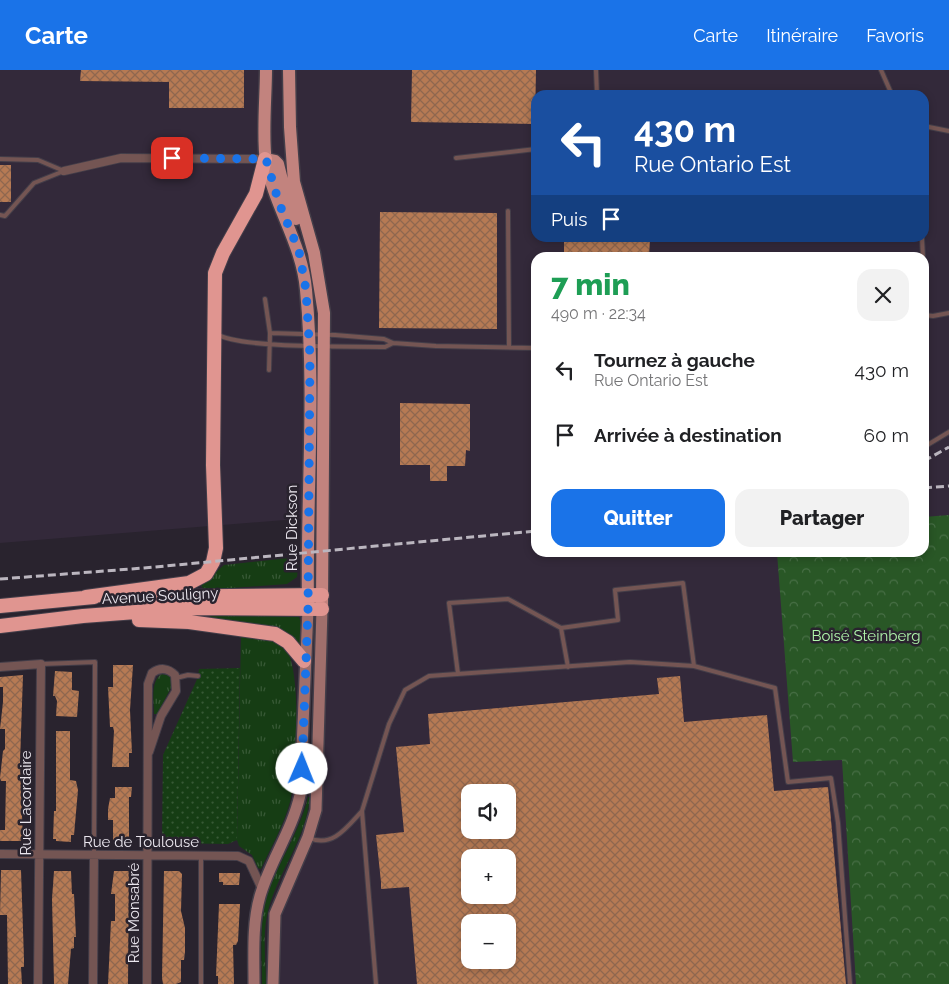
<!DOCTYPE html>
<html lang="fr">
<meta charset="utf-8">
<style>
body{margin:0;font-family:Raleway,sans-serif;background:#f2f2f2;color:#202124;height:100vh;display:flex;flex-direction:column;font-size:19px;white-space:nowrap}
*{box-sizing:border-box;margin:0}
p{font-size:16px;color:#757577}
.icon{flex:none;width:28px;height:28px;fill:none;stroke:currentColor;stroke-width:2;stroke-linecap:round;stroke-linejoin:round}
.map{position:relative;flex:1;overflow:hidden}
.panel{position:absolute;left:531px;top:182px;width:398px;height:305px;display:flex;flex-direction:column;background:#fff;border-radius:15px;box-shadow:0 2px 8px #0003}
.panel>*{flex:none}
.top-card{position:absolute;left:531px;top:20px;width:398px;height:152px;border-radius:15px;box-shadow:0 2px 8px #0003;background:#1a4fa0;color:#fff;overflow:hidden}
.buttons{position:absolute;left:461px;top:714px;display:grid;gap:10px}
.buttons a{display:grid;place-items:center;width:55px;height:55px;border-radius:10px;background:#fff;box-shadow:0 2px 8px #0003;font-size:25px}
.pin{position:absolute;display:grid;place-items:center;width:42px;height:42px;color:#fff;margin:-21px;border-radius:10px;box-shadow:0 2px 8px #0006}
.me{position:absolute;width:55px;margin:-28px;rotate:1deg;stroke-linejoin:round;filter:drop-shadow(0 0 4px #0008)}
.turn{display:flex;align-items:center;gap:18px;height:105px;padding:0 20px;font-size:22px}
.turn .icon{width:65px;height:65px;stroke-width:2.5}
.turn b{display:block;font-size:35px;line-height:42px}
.then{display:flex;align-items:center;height:48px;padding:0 20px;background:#0003;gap:10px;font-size:19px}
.round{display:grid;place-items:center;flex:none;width:52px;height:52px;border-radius:15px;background:#f2f2f2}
.head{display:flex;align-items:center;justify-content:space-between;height:85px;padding:0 20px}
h1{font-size:30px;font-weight:800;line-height:38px;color:#1e9e55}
.cta{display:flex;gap:10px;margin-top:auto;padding:10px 20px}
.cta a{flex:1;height:58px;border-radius:15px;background:#1a73e8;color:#fff;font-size:20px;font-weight:800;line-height:58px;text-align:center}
.cta a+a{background:#f2f2f2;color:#202124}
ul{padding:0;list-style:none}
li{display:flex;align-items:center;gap:15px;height:65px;padding:0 20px}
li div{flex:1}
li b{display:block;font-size:19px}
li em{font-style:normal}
header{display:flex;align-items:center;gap:30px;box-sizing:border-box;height:70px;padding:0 25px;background:#1a73e8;color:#fff}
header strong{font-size:24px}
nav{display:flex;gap:28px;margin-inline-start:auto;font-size:18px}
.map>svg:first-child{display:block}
.built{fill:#33293a;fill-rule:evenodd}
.grass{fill:url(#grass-tufts)}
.forest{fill:url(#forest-crowns)}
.garden{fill:url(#garden-dots)}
.building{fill:url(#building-cross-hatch);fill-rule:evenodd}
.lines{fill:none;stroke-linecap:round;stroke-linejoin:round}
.lane-casing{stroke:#443e49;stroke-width:6}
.street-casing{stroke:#443e49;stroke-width:10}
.secondary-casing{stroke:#443e49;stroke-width:14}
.primary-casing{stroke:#443e49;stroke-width:15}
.highway-casing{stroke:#443e49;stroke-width:16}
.lane{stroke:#745553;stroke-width:4}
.street{stroke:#745553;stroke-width:8}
.secondary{stroke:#a06f6c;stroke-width:11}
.primary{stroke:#c2837e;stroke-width:12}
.highway{stroke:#e09590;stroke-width:14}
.rail{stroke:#bbb6bf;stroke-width:3;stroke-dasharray:8 4;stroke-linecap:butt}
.route{stroke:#1a73e8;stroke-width:9;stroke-dasharray:0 16.2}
.labels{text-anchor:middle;stroke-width:5;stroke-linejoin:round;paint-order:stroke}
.street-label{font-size:15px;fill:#eae6ee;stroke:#29232e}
.park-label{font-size:15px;fill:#b0f6ab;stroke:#29232e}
</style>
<header>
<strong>Carte</strong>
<nav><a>Carte</a><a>Itinéraire</a><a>Favoris</a></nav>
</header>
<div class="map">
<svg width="949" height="914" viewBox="0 0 949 914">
<defs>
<pattern id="grass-tufts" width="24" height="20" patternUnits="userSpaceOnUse" patternTransform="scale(1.25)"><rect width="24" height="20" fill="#163d14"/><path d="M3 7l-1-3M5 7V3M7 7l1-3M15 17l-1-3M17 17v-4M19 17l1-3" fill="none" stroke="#385936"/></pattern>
<pattern id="forest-crowns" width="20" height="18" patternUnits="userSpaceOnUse" patternTransform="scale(1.25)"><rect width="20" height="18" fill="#295726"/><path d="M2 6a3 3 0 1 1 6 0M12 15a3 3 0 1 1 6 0" fill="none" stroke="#486f46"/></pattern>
<pattern id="garden-dots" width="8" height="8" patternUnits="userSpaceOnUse" patternTransform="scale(1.25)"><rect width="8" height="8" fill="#163d14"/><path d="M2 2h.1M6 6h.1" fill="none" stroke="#385936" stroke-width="1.8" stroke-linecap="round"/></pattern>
<pattern id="building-cross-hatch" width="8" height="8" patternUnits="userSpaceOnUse" patternTransform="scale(1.25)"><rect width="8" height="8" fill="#b67a54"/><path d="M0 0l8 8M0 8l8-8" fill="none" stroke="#8f674f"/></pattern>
</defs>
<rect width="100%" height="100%" fill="#29232e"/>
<path class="built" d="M 0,0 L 949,0 L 949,914 L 273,914 L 274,858 L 314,749 L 322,447 L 0,473 ZM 536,25 L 924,25 L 924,168 L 536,168 ZM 536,188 L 924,188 L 924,482 L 536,482 ZM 470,722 L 508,722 L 508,760 L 470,760 ZM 470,788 L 508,788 L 508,825 L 470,825 ZM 470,852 L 508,852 L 508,890 L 470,890 Z"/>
<path class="grass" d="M 299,487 L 297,507 L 287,514 L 204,520 L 201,515 L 224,495 Z
M 210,544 L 299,547 L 301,553 L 301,575 L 210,549 Z
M 241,564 C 256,566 277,565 286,579 C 302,601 297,705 290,732 C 284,755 271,777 261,799 L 258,798 L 252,785 L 239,776 L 237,770 Z
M 162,604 L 170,606 L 172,616 L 157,644 L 154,644 C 154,632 150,610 162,604 Z
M 308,727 L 310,727 C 306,769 278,802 268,841 C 262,864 266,891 266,914 L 262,914 C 262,885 259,854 267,826 C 278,792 300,762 308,727 Z"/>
<path class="forest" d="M 949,445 L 949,914 L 856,914 L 842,690 L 793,692 L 777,483 L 924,482 L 924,447 Z"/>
<path class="garden" d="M 240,598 L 237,770 L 228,774 L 162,773 L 163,685 L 198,607 L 199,599 Z"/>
<path class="building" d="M 81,0 L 244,0 L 244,38 L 169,38 L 169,12 L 80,11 Z
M 412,0 L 536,0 L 535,54 L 411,52 Z
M 0,95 L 11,95 L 11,132 L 0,132 Z
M 380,142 L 497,143 L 497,259 L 379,258 Z
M 564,168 L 650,168 L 649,188 L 564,188 Z
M 400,333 L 470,334 L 470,381 L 466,380 L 465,396 L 447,396 L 447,411 L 430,411 L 430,395 L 400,395 Z
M 113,595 L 133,595 L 130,640 L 132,683 L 129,683 L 129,697 L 112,697 L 114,661 L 113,657 L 110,657 L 108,617 L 113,617 Z
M 55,601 L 72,602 L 72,620 L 79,621 L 77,647 L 56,646 L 57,631 L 55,626 L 53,626 Z
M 23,605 L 20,693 L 23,771 L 0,771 L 0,760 L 5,760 L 6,711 L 1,711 L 0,708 L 3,681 L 5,679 L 5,659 L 0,659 L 3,632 L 3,617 L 0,617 L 0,607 Z
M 680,606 L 684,652 L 767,645 L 774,721 L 828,717 L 846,914 L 417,914 L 409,817 L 381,819 L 381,812 L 376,765 L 404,762 L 396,677 L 430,674 L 428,644 L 659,624 L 657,608 ZM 470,722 L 508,722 L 508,760 L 470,760 ZM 470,788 L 508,788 L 508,825 L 470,825 ZM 470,852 L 508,852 L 508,890 L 470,890 Z
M 56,661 L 70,661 L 70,710 L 76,711 L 78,720 L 74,765 L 71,765 L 71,772 L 56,771 L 56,769 L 53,769 L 54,741 L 56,741 Z
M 115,717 L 132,717 L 131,727 L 129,727 L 129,772 L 113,772 L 113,750 L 108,750 L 108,739 L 110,728 L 115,728 Z
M 1,800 L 21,800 L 24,889 L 24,897 L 21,897 L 22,914 L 8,914 L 7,845 L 0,845 Z
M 54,801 L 71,801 L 72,824 L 74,824 L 76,867 L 74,867 L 74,878 L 71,879 L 68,914 L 54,914 L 52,829 Z
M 114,801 L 129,801 L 128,914 L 108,914 L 111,851 L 115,851 L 115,824 L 111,824 Z
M 164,801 L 179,801 L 182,804 L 181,841 L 185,858 L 185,882 L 184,890 L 181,890 L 181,912 L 176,914 L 163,914 L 162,908 Z
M 219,803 L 240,803 L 239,815 L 223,815 L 223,812 L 219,812 Z
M 219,834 L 240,834 L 238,871 L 236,875 L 233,875 L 234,914 L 218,914 L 218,906 L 216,906 Z"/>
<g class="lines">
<defs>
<path id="lane" d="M 596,0 L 597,25
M 881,0 L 892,25
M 924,56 L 949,61
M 456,88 L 536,79
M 0,89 L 38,90 L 64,101
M 508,141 L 509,277
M 0,145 L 5,146 L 34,113 L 64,101
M 922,168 L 923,188
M 265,229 L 270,263 L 269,300
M 924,245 L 933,246 L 949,243
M 270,263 L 335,265 L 384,269 L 393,273 L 436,276 L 536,278
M 217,264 C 240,279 353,276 385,277 L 393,273
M 924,377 L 949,362
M 561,558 L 568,597
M 41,594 L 95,592 L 94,785
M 458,604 L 449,533 L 508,529 L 561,558 L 618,550 L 615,520 L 683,513 L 694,596
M 176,608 L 188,605 L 198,606
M 309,768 C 333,778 347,757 362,741
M 201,914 L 201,786
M 376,914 L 362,741 L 389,654 L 405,620 L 429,606 L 630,592 L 694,596 L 775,618 L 788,712 L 831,708 L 838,753 L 850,914"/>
<path id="street" d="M 64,101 L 121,88 L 265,89
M 0,597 L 41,594 L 38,914
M 0,784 L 238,786 L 249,791 L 262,819
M 93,914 L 94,785
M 147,914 L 148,614 L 152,603 C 160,597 168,598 175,605 L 176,621 L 161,646 L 149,682"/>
<path id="secondary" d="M 254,914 C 254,885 252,854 260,826 C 270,791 292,761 300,725 L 308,539
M 273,914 L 275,844 L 308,767 L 316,740 L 322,539"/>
<path id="primary" d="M 266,0 C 266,25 262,68 266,91 C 274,136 302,173 306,220 C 316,324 306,429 308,534
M 289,0 L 290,57 L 294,112 L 314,183 L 324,243 L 322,534
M 265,89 L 275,91 L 278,94 L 285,122 L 296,149"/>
<path id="highway" d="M 86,527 L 189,513 L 206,504 L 213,492 L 216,478 L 213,395 L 215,203 L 223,183 L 256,124 L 265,89
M 133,527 L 322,525
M 0,536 L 94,527
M 139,550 L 189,552 L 275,564 L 288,572 L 304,591
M 0,556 L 83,546 L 189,538 L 322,539"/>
</defs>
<use href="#lane" class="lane-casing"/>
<use href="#street" class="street-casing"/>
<use href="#secondary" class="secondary-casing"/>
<use href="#primary" class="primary-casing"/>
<use href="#highway" class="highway-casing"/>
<use href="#lane" class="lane"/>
<use href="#street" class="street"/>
<use href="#secondary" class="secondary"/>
<use href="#primary" class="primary"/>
<use href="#highway" class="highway"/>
<path class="rail" d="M 924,391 L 949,377
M 924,418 L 949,416
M 0,509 L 144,498 L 536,461"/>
</g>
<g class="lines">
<path class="route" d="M 172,88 L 266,89 L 279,133 L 299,181 L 306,220 L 310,286 L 308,539 L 302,699"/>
</g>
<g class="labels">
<g class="street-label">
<text transform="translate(292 458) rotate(-90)" y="5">Rue Dickson</text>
<text transform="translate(160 526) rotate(-3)" y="5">Avenue Souligny</text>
<text transform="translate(26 733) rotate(-90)" y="5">Rue Lacordaire</text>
<text x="141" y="777">Rue de Toulouse</text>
<text transform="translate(134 843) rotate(-90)" y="5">Rue Monsabré</text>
</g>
<g class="park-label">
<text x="866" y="571">Boisé Steinberg</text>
</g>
</g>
</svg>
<div class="buttons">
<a><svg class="icon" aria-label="sound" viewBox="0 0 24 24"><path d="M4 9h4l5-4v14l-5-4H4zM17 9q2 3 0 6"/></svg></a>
<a>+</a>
<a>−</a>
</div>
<div class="pin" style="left:172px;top:88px;background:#d93025"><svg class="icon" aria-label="arrive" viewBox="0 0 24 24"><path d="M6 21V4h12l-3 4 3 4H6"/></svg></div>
<svg class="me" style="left:302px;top:699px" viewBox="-20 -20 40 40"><circle r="19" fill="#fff"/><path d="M0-13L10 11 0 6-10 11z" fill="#1a73e8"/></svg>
<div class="top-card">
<div class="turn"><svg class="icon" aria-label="left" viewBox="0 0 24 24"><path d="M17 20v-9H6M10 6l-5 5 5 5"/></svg><div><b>430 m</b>Rue Ontario Est</div></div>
<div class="then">Puis<svg class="icon" aria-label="arrive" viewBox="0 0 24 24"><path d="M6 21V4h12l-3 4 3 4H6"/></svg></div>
</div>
<section class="panel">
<div class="head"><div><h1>7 min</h1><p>490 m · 22:34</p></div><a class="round"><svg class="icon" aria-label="close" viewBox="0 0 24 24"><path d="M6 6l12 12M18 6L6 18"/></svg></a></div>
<ul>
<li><svg class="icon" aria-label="left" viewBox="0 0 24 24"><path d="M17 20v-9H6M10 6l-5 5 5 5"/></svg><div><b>Tournez à gauche</b><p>Rue Ontario Est</p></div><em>430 m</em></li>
<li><svg class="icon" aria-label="arrive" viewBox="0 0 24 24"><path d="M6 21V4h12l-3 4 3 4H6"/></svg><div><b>Arrivée à destination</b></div><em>60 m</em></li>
</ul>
<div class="cta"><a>Quitter</a><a>Partager</a></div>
</section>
</div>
